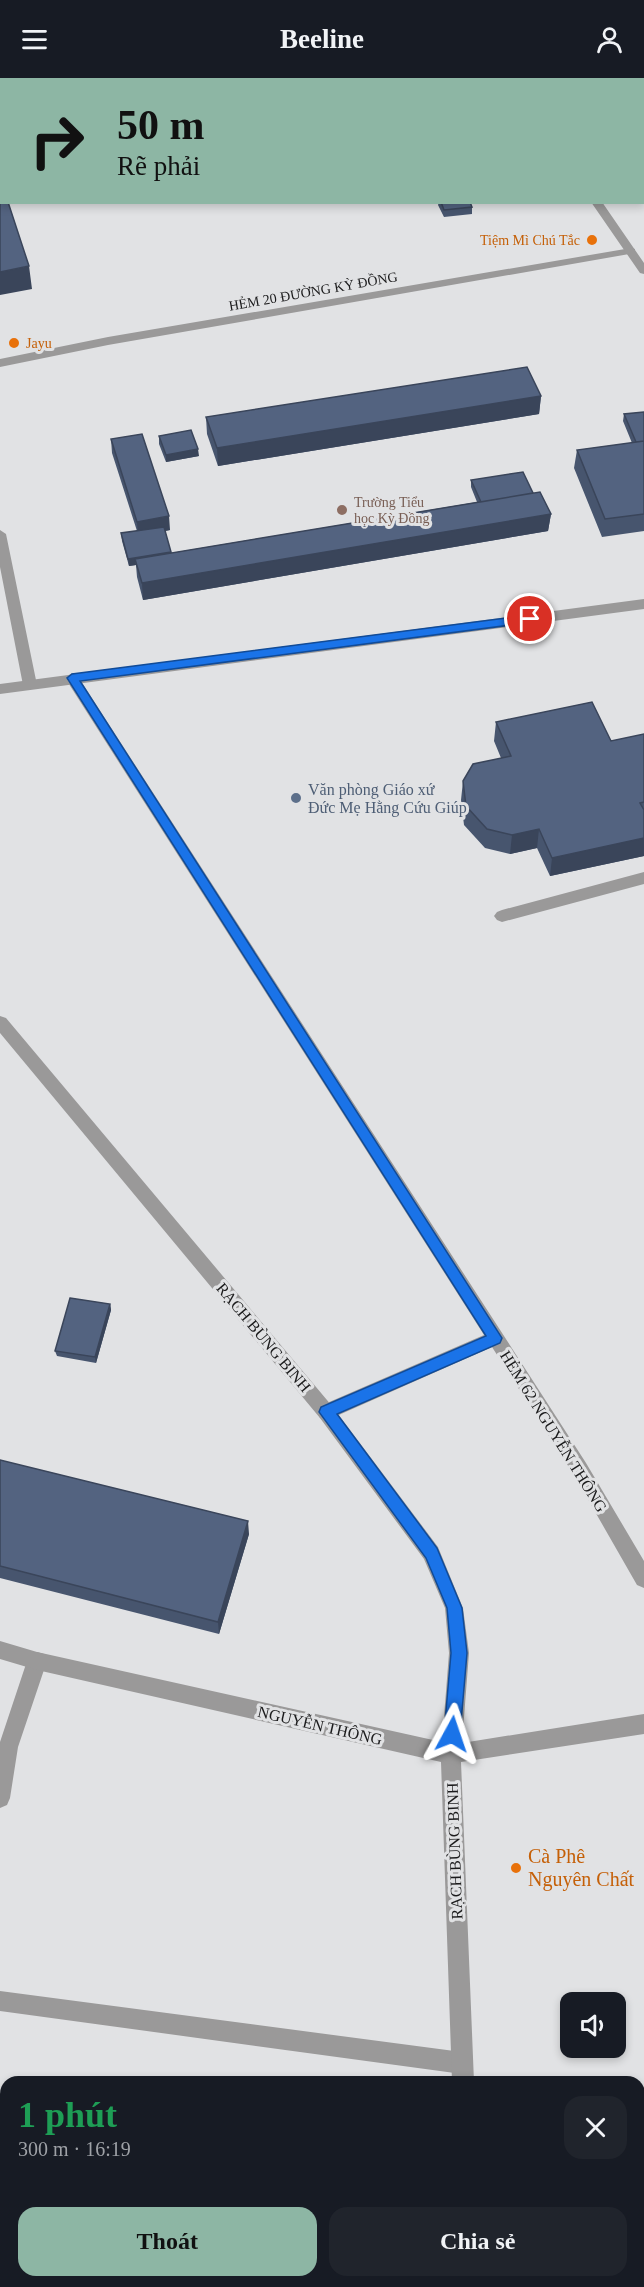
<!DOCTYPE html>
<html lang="vi">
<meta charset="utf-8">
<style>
body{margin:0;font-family:"Times New Roman",serif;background:#20242c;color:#f1f3f6;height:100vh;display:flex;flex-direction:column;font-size:22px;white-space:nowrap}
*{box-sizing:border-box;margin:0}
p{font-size:20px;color:#9ea1a6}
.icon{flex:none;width:33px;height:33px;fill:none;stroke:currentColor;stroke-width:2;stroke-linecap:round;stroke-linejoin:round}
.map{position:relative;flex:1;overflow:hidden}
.panel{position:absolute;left:0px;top:1998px;width:645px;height:212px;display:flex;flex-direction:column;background:#171b24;border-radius:18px 18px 0 0;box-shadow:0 3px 9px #0003}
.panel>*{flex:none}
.banner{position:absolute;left:0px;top:0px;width:645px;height:126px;box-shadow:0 3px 9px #0003;background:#8db6a4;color:#111;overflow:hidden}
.fabs{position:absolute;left:560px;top:1914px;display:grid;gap:12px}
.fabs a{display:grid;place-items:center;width:66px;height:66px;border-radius:12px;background:#171b24;box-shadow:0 3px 9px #0003;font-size:30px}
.pin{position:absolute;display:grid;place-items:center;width:51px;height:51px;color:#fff;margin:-26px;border:3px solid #fff;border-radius:50%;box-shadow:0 2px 6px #0007}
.me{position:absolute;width:66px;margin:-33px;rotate:5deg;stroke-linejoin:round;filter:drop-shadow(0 0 4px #0008)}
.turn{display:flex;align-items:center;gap:21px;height:126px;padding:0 18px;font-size:27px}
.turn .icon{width:78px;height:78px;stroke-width:2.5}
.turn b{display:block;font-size:42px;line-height:51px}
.round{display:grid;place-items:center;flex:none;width:63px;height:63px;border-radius:18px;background:#20242c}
.headline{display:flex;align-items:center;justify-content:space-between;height:102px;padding:0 18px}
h1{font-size:36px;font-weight:600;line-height:45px;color:#1e9e55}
.primary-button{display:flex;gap:12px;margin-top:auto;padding:12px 18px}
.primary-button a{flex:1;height:69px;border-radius:18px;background:#8db6a4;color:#111;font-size:24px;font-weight:600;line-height:69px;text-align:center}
.primary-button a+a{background:#20242c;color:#f1f3f6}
header{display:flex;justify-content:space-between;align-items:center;height:78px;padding:0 18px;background:#171b24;font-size:27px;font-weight:600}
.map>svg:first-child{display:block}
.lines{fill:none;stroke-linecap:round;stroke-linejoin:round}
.service{fill:#9a9999;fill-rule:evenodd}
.minor{fill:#9a9999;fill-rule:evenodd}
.tertiary{fill:#9a9999;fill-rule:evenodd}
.wall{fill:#47556e}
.shaded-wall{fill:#3a455a}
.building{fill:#536380;stroke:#3a455a;stroke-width:1.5}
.route{fill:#1a73e8;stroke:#114b97;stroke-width:1.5}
.food-dot{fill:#e8710a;stroke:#e1e2e4;stroke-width:2}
.education-dot{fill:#8d6e63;stroke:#e1e2e4;stroke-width:2}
.service-dot{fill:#5c6f8a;stroke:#e1e2e4;stroke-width:2}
.labels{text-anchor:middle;stroke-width:6;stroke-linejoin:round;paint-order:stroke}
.far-food-label{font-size:14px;fill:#c56008;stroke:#e1e2e4;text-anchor:end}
.far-street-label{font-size:14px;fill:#1b1b1c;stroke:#e1e2e4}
.far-education-label{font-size:14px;fill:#785e54;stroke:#e1e2e4;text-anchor:start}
.service-label{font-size:16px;fill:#4e5e75;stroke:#e1e2e4;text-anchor:start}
.street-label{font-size:16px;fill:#1b1b1c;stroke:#e1e2e4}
.near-food-label{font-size:20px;fill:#c56008;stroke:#e1e2e4;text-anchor:start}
</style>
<header><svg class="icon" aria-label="menu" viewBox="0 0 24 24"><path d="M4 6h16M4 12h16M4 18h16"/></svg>Beeline<svg class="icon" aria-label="person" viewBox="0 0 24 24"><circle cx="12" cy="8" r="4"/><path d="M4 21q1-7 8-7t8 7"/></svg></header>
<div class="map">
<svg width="644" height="2209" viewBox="0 0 644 2209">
<rect width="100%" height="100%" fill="#e1e2e4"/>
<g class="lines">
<path class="service" d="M 631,170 L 635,171 L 635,175 L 108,267 L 0,289 L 0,281 L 108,259 Z
M 0,452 L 6,456 L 37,607 L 30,612 L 23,607 L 0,489 Z
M 72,595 L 77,597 L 586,1385 L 644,1483 L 644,1510 L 637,1507 L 574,1397 L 492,1269 L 332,1340 L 326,1342 L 320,1340 L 317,1334 L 320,1328 L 484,1257 L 67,603 L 65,600 Z
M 644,794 L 644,806 L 502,844 L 497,842 L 494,838 L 497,834 L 502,832 Z
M 37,1574 L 44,1576 L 47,1583 L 18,1669 L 10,1720 L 7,1727 L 0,1730 L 0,1664 L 27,1583 L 30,1576 Z
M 0,1913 L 462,1974 L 470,1977 L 473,1985 L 470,1993 L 462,1996 L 0,1933 Z"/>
<path class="minor" d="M 502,0 L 512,0 L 513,2 L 503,2 Z
M 591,124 L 602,124 L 644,185 L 644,196 L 640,195 Z"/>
<path class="tertiary" d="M 461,0 L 479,0 L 460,2 Z
M 0,81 L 2,81 L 2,87 L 0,87 Z
M 644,521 L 644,531 L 0,616 L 0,606 Z
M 0,938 L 6,940 L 332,1328 L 438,1469 L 463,1530 L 469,1575 L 462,1665 L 644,1636 L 644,1656 L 461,1684 L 474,2004 L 452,2004 L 441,1684 L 37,1592 L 0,1581 L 0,1563 L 37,1574 L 442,1664 L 449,1575 L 445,1530 L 424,1481 L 320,1340 L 0,955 Z
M 455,2204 L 477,2204 L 477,2209 L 455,2209 Z"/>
</g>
<path class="wall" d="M 439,124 L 470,124 L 472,129 L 472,136 L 444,139 L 438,127 Z
M 541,318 L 539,336 L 218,388 L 207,356 L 206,339 Z
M 644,334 L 644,453 L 602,459 L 574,390 L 577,372 L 632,365 L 623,343 L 624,336 Z
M 159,358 L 199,378 L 166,384 L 159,366 Z
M 111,361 L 170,452 L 165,453 L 171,475 L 477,424 L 471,409 L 471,402 L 533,415 L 551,436 L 548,453 L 143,522 L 137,499 L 136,487 L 129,488 L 122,463 L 121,455 L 137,453 L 112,375 Z
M 496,644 L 611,663 L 644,656 L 644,778 L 550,798 L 537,770 L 510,776 L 485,770 L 464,747 L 461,722 L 463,703 L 501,680 L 494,663 Z
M 110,1226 L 111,1232 L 96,1285 L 57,1278 L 55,1273 Z
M 0,1382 L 249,1456 L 219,1556 L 0,1500 Z"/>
<path class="shaded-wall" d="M 29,188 L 32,211 L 0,217 L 0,194 Z
M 541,318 L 539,336 L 218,388 L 217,370 Z
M 198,371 L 199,378 L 166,384 L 166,377 Z
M 551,436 L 548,453 L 143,522 L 142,505 Z
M 169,438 L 170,452 L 138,458 L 137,444 Z
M 171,474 L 171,482 L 135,481 L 136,487 L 129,488 L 128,481 Z
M 539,751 L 537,770 L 510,776 L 512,757 Z
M 644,760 L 644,778 L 550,798 L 552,780 Z
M 110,1226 L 111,1232 L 96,1285 L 95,1279 Z
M 248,1443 L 249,1456 L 219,1556 L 218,1544 Z"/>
<path class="building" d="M 0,103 L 1,103 L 2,104 L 2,124 L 8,124 L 29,188 L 0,194 Z
M 441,124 L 470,124 L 472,129 L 444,132 Z
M 527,289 L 541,318 L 217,370 L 206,339 Z
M 644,334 L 644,363 L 636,364 L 624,336 Z
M 191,352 L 198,371 L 166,377 L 159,358 Z
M 142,356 L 169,438 L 137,444 L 111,361 Z
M 644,363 L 644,436 L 605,441 L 577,372 Z
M 523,394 L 533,415 L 481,424 L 471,402 Z
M 540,414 L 551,436 L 142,505 L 135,481 Z
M 164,449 L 171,474 L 128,481 L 121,455 Z
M 592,624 L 611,663 L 644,656 L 644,724 L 640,725 L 644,732 L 644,760 L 552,780 L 539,751 L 512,757 L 487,751 L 466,728 L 463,703 L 473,686 L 511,678 L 496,644 Z
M 70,1220 L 110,1226 L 95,1279 L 55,1273 Z
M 0,1382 L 248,1443 L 218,1544 L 0,1488 Z"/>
<path class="route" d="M 530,537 L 535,541 L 534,544 L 80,603 L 502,1260 L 500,1265 L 337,1336 L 437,1470 L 462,1530 L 467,1575 L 460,1656 L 458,1661 L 452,1664 L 446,1661 L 444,1656 L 451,1575 L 447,1530 L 426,1480 L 319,1334 L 321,1329 L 486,1258 L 67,600 L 72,596 Z"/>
<g class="food-dot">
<circle cx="592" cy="162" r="6"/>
<circle cx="14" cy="265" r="6"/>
<circle cx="516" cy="1790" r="6"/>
</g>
<circle class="education-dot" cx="342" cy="432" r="6"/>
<circle class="service-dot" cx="296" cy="720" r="6"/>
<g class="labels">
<g class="far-food-label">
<text x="580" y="167">Tiệm Mì Chú Tắc</text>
<text x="26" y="270" text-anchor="start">Jayu</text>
</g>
<g class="far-street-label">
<text transform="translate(313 213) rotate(-10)" y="5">HẺM 20 ĐƯỜNG KỲ ÐỒNG</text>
</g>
<g class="far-education-label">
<text x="354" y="429">Trường Tiểu<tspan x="354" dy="16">học Kỳ Đồng</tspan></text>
</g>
<g class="service-label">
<text x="308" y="717">Văn phòng Giáo xứ<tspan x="308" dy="18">Đức Mẹ Hằng Cứu Giúp</tspan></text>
</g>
<g class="street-label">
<text transform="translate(264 1259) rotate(50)" y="6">RẠCH BÙNG BINH</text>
<text transform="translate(554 1353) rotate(58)" y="6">HẺM 62 NGUYỄN THÔNG</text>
<text transform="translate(320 1647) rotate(13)" y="6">NGUYỄN THÔNG</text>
<text transform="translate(454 1773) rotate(-92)" y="6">RẠCH BÙNG BINH</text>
</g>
<g class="near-food-label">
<text x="528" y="1785">Cà Phê<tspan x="528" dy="23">Nguyên Chất</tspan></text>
</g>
</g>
</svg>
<div class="fabs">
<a><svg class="icon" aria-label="sound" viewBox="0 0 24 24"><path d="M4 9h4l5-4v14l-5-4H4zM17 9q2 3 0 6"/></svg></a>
</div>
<div class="pin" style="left:530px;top:541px;background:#d93025"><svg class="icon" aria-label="arrive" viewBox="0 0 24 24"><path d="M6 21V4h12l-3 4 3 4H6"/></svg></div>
<svg class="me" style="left:452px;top:1656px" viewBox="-20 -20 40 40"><path d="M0-17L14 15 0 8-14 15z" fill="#1a73e8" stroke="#fff" stroke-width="4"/></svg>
<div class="banner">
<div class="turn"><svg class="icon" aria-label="right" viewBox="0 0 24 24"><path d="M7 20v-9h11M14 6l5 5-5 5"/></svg><div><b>50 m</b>Rẽ phải</div></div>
</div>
<section class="panel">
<div class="headline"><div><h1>1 phút</h1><p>300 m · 16:19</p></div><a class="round"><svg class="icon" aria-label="close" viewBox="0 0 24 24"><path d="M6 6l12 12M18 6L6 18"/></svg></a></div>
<div class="primary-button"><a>Thoát</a><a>Chia sẻ</a></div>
</section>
</div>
